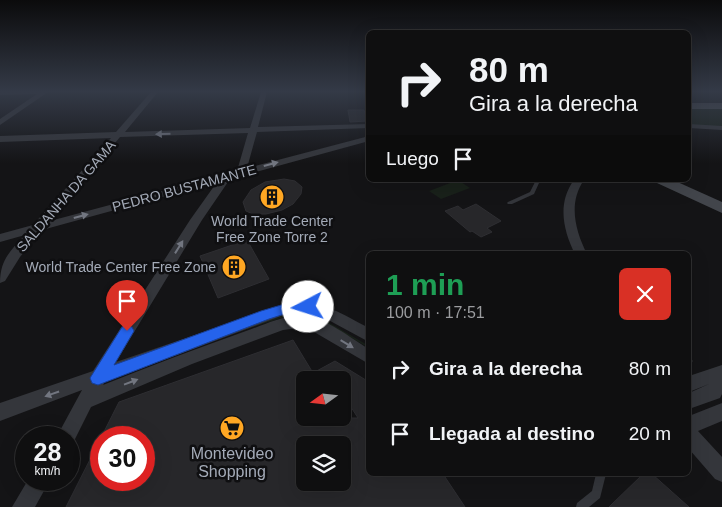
<!DOCTYPE html>
<html lang="es">
<meta charset="utf-8">
<style>
body{margin:0;font-family:Arial,sans-serif;background:#181819;color:#f1f3f6;height:100vh;display:flex;flex-direction:column;font-size:19px;white-space:nowrap}
*{box-sizing:border-box;margin:0}
p{font-size:16px;color:#9b9c9f}
.icon{flex:none;width:28px;height:28px;fill:none;stroke:currentColor;stroke-width:2;stroke-linecap:round;stroke-linejoin:round}
.map{position:relative;flex:1;overflow:hidden}
.panel{position:absolute;left:366px;top:251px;width:325px;height:225px;display:flex;flex-direction:column;background:#0f0f10;border-radius:8px;box-shadow:0 5px 20px #0002,0 0 0 1px #2f2f30}
.panel>*{flex:none}
.hud{position:absolute;left:366px;top:30px;width:325px;height:152px;border-radius:8px;box-shadow:0 5px 20px #0002,0 0 0 1px #2f2f30;background:#0f0f10;color:#f1f3f6;overflow:hidden}
.needle{width:32px;rotate:255deg}
.buttons{position:absolute;left:296px;top:371px;display:grid;gap:10px}
.buttons a{display:grid;place-items:center;width:55px;height:55px;border-radius:8px;background:#0f0f10;box-shadow:0 5px 20px #0002,0 0 0 1px #2f2f30;font-size:25px}
.speed{position:absolute;left:15px;top:426px;display:flex;gap:10px;font-size:25px;font-weight:700;text-align:center}
.speed>*{display:grid;place-content:center;width:65px;height:65px;border-radius:50%;background:#0f0f10;box-shadow:0 5px 20px #0002,0 0 0 1px #2f2f30;line-height:1}
.speed small{font-size:12px;font-weight:400}
.speed .limit{border:8px solid #d22;background:#fff;color:#111}
.pin{position:absolute;display:grid;place-items:center;width:42px;height:42px;color:#fff;margin:-51px -21px;border-radius:50% 50% 50% 0;rotate:-45deg;box-shadow:0 0 5px #0007}
.pin .icon{rotate:45deg}
.me{position:absolute;width:55px;margin:-28px;rotate:265deg;stroke-linejoin:round;filter:drop-shadow(0 0 4px #0008)}
.turn{display:flex;align-items:center;gap:18px;height:105px;padding:0 20px;font-size:22px}
.turn .icon{width:65px;height:65px;stroke-width:2.5}
.turn b{display:block;font-size:35px;line-height:42px}
.then{display:flex;align-items:center;height:48px;padding:0 20px;background:#0003;gap:10px;font-size:19px}
.round{display:grid;place-items:center;flex:none;width:52px;height:52px;border-radius:8px;background:#181819}
.head{display:flex;align-items:center;justify-content:space-between;height:85px;padding:0 20px}
h1{font-size:30px;font-weight:600;line-height:38px;color:#1e9e55}
ul{padding:0;list-style:none}
li{display:flex;align-items:center;gap:15px;height:65px;padding:0 20px}
li div{flex:1}
li b{display:block;font-size:19px}
li em{font-style:normal}
.map>svg:first-child{display:block}
.green{fill:#19211a}
.building{fill:#27272a;stroke:#2e2e32;fill-rule:evenodd}
.lines{fill:none;stroke-linecap:round;stroke-linejoin:round}
.path{stroke:#3a3d42;stroke-width:3;stroke-dasharray:3 4.5;stroke-linecap:butt}
.lane{fill:#34363b;fill-rule:evenodd}
.street{fill:#34363b;fill-rule:evenodd}
.secondary{fill:#42454b;fill-rule:evenodd}
.primary{fill:#50535a;fill-rule:evenodd}
.oneway{fill:#727680}
.route{fill:#2563eb;stroke:#184099}
.labels{text-anchor:middle;stroke-width:5;stroke-linejoin:round;paint-order:stroke}
.street-label{font-size:14px;fill:#a4abb8;stroke:#0f0f11}
.poi-label{font-size:14px;fill:#a4abb8;stroke:#0f0f11}
.near-poi-label{font-size:16px;fill:#a4abb8;stroke:#0f0f11}
</style>
<div class="map">
<svg width="722" height="507" viewBox="0 0 722 507">
<rect width="100%" height="100%" fill="#141416"/>
<path class="green" d="M 689,108 L 722,108 L 722,127 L 689,125 Z
M 458,180 L 470,188 L 441,199 L 429,191 Z
M 300,313 L 321,318 L 369,346 L 369,348 L 320,320 L 308,316 L 284,317 L 228,335 L 284,315 Z"/>
<path class="building" d="M 348,110 L 364,110 L 367,121 L 350,122 Z
M 284,179 L 295,181 L 302,187 L 301,194 L 293,204 L 282,210 L 266,214 L 253,214 L 246,211 L 243,202 L 251,190 L 265,182 Z
M 476,204 L 501,221 L 487,228 L 492,232 L 481,237 L 472,231 L 470,232 L 445,211 L 458,206 L 463,210 Z
M 247,240 L 269,279 L 218,298 L 200,256 Z
M 293,340 L 313,373 L 335,361 L 369,382 L 369,474 L 443,474 L 465,507 L 66,507 L 119,402 ZM 305,380 L 342,380 L 342,393 L 358,418 L 305,418 ZM 101,438 L 144,438 L 144,480 L 101,480 ZM 305,445 L 342,445 L 342,482 L 305,482 Z
M 643,474 L 652,474 L 689,507 L 609,507 Z"/>
<g class="lines">
<path class="path" d="M 689,360 L 691,361 L 689,362"/>
<path class="lane" d="M 535,182 L 539,182 L 539,183 L 534,194 L 512,204 L 508,204 L 507,203 L 508,202 L 530,192 Z
M 596,474 L 606,474 L 600,498 L 589,507 L 576,507 L 577,503 L 592,491 Z"/>
<path class="street" d="M 0,92 L 48,92 L 0,125 L 0,119 L 37,94 L 0,95 Z
M 151,92 L 158,92 L 125,132 L 250,128 L 261,92 L 267,92 L 258,127 L 369,124 L 369,128 L 257,132 L 247,168 L 369,136 L 369,141 L 230,179 L 202,220 L 116,362 L 288,303 C 324,301 338,312 369,328 L 369,342 L 321,316 L 308,312 L 289,313 L 105,382 L 103,385 C 150,366 198,348 246,331 C 264,325 285,314 304,316 C 328,319 349,337 369,349 L 369,364 L 309,329 L 298,328 L 283,330 L 192,364 L 91,407 L 72,445 L 69,446 L 69,438 L 56,438 L 82,390 L 0,421 L 0,403 L 93,371 L 190,220 L 217,182 L 42,230 L 20,257 L 5,281 L 0,283 C 0,260 10,251 25,235 L 0,242 L 0,234 L 33,225 L 111,138 L 0,142 L 0,136 L 116,132 ZM 248,133 L 237,171 L 50,221 L 120,137 Z
M 689,124 L 722,126 L 722,130 L 689,128 Z
M 574,180 L 584,180 C 568,203 575,230 587,254 L 575,254 C 563,230 557,203 574,180 Z
M 722,365 L 722,394 L 720,398 L 689,409 L 689,393 L 709,384 L 689,392 L 689,376 Z
M 722,403 L 722,421 L 698,431 L 722,457 L 722,482 L 715,479 L 689,449 L 689,416 Z
M 28,480 L 50,480 L 35,507 L 12,507 Z"/>
<path class="secondary" d="M 655,180 L 673,180 L 722,202 L 722,213 L 657,183 Z"/>
<path class="primary" d="M 689,103 L 722,103 L 722,109 L 689,109 Z"/>
</g>
<defs><path id="oneway-solid" d="M-6-.8H1V-3.2L6.5 0L1 3.2V.8H-6Z" transform="scale(1.25)"/></defs>
<g class="oneway">
<use href="#oneway-solid" transform="translate(163 134) rotate(178)"/>
<use href="#oneway-solid" transform="translate(271 164) rotate(-15)"/>
<use href="#oneway-solid" transform="translate(81 216) rotate(-15)"/>
<use href="#oneway-solid" transform="translate(179 247) rotate(-58)"/>
<use href="#oneway-solid" transform="translate(347 344) rotate(31)"/>
<use href="#oneway-solid" transform="translate(131 382) rotate(-21)"/>
<use href="#oneway-solid" transform="translate(52 394) rotate(161)"/>
</g>
<linearGradient id="sky" x2="0" y2="1"><stop stop-color="#0b0b0c"/><stop offset="0.56" stop-color="#343a47"/><stop offset="1" stop-color="#343a47" stop-opacity="0"/></linearGradient>
<rect width="722" height="163" fill="url(#sky)"/>
<path class="route" d="M 308,302 L 312,304 L 314,307 L 312,311 L 288,313 L 269,319 L 98,385 L 92,383 L 90,378 L 122,327 L 127,325 L 132,327 L 134,331 L 114,365 L 261,311 L 288,303 Z"/>
<defs>
<symbol id="building-disc" viewBox="-11 -11 22 22"><circle r="9.5" fill="#ffa723" stroke="#0f0f11"/><path d="M-4-6H4V6H1V3H-1V6H-4ZM-2.5-4.3h1.7v1.8h-1.7ZM.8-4.3h1.7v1.8H.8ZM-2.5-1h1.7V.8h-1.7ZM.8-1h1.7V.8H.8Z" fill="#111"/></symbol>
<symbol id="supermarket-disc" viewBox="-11 -11 22 22"><circle r="9.5" fill="#ffa723" stroke="#0f0f11"/><path d="M-6-5.5h2.5l.6 2H6L4.5 2H-2.5L-4.4-4H-6ZM-1.5 3.2a1.3 1.3 0 1 0 .1 0ZM3 3.2a1.3 1.3 0 1 0 .1 0Z" fill="#111"/></symbol>
</defs>
<g fill-rule="evenodd">
<use href="#building-disc" x="258" y="183" width="28" height="28"/>
<use href="#building-disc" x="220" y="253" width="28" height="28"/>
<use href="#supermarket-disc" x="218" y="414" width="28" height="28"/>
</g>
<g class="labels">
<g class="street-label">
<text transform="translate(184 188) rotate(-15)" y="5">PEDRO BUSTAMANTE</text>
<text transform="translate(66 196) rotate(-49)" y="5">SALDANHA DA GAMA</text>
</g>
<g class="poi-label">
<text x="272" y="226">World Trade Center<tspan x="272" dy="16">Free Zone Torre 2</tspan></text>
<text x="216" y="272" text-anchor="end">World Trade Center Free Zone</text>
</g>
<g class="near-poi-label">
<text x="232" y="459">Montevideo<tspan x="232" dy="18">Shopping</tspan></text>
</g>
</g>
</svg>
<div class="buttons">
<a><svg class="needle" viewBox="-14 -14 28 28"><path d="M0-13l5 13h-10z" fill="#e53935"/><path d="M0 13l5-13h-10z" fill="#9b9c9f"/></svg></a>
<a><svg class="icon" aria-label="layers" viewBox="0 0 24 24"><path d="M12 4l9 5-9 5-9-5zM3 14l9 5 9-5"/></svg></a>
</div>
<div class="speed"><div>28<small>km/h</small></div><div class="limit">30</div></div>
<div class="pin" style="left:127px;top:331px;background:#d93025"><svg class="icon" aria-label="arrive" viewBox="0 0 24 24"><path d="M6 21V4h12l-3 4 3 4H6"/></svg></div>
<svg class="me" style="left:308px;top:307px" viewBox="-20 -20 40 40"><circle r="19" fill="#fff"/><path d="M0-13L10 11 0 6-10 11z" fill="#2563eb"/></svg>
<div class="hud">
<div class="turn"><svg class="icon" aria-label="right" viewBox="0 0 24 24"><path d="M7 20v-9h11M14 6l5 5-5 5"/></svg><div><b>80 m</b>Gira a la derecha</div></div>
<div class="then">Luego<svg class="icon" aria-label="arrive" viewBox="0 0 24 24"><path d="M6 21V4h12l-3 4 3 4H6"/></svg></div>
</div>
<section class="panel">
<div class="head"><div><h1>1 min</h1><p>100 m · 17:51</p></div><a class="round" style="background:#d93025;color:#fff"><svg class="icon" aria-label="close" viewBox="0 0 24 24"><path d="M6 6l12 12M18 6L6 18"/></svg></a></div>
<ul>
<li><svg class="icon" aria-label="right" viewBox="0 0 24 24"><path d="M7 20v-9h11M14 6l5 5-5 5"/></svg><div><b>Gira a la derecha</b></div><em>80 m</em></li>
<li><svg class="icon" aria-label="arrive" viewBox="0 0 24 24"><path d="M6 21V4h12l-3 4 3 4H6"/></svg><div><b>Llegada al destino</b></div><em>20 m</em></li>
</ul>
</section>
</div>
